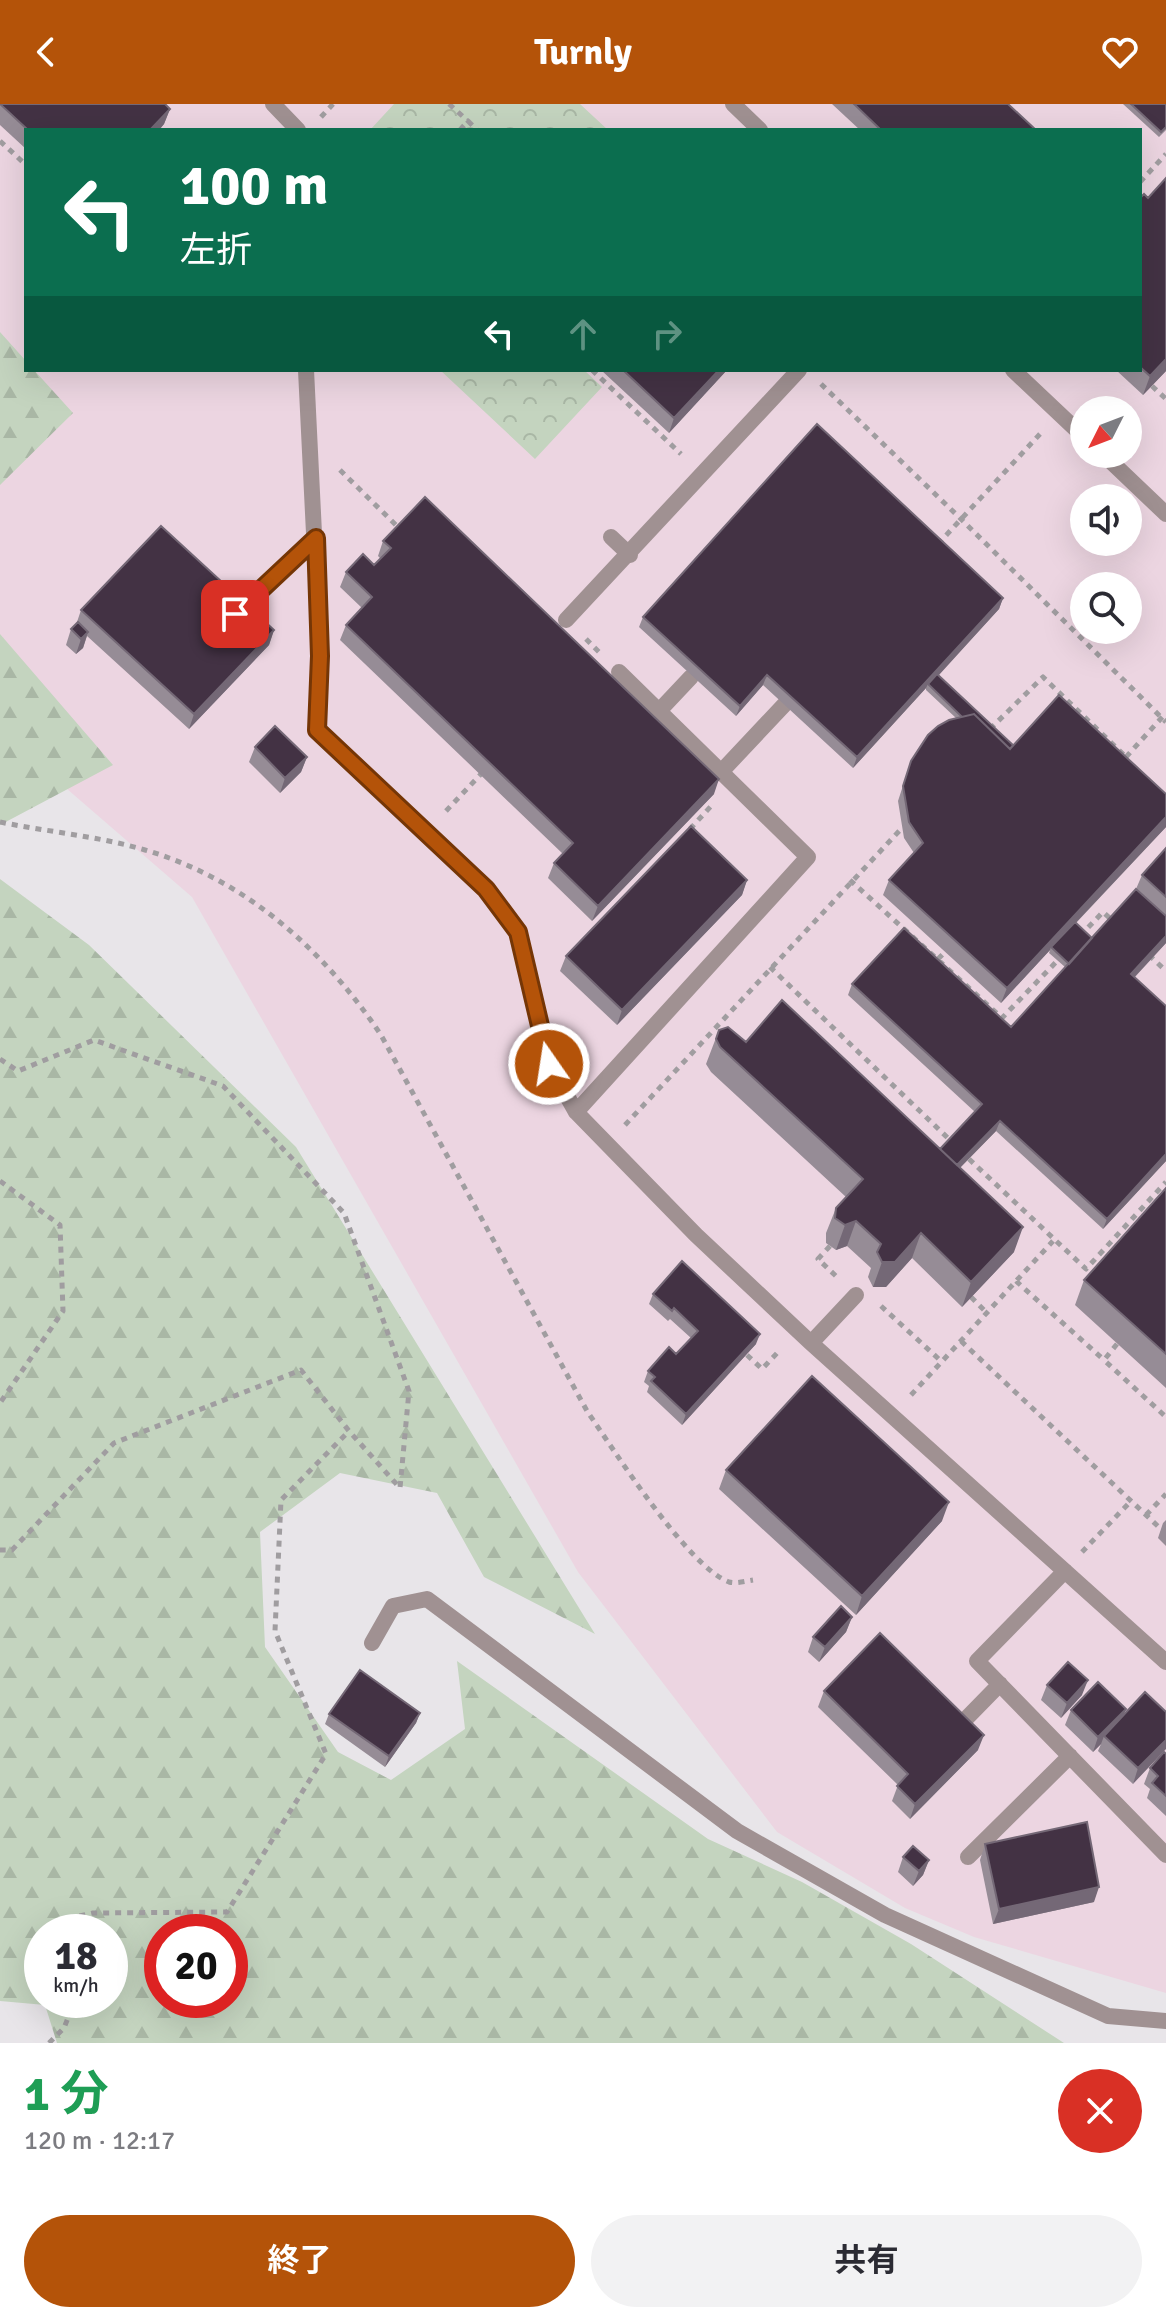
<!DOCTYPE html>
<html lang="ja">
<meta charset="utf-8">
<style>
body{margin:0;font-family:Signika,"Noto Sans JP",sans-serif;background:#f2f2f3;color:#2b2b33;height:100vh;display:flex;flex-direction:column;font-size:30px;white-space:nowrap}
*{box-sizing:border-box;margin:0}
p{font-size:26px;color:#7c7c81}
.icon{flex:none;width:44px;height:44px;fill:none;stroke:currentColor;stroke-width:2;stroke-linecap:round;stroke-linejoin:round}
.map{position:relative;height:1939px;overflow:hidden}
.drawer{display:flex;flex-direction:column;background:#fff;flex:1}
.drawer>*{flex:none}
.top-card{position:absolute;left:24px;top:24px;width:1118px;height:244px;border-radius:0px;box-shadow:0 8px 32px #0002;background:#0b6e4f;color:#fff;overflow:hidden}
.needle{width:52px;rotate:228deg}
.tools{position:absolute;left:1070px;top:292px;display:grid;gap:16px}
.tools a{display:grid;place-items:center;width:72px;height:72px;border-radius:50%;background:#fff;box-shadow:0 8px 32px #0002;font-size:40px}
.speed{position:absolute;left:24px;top:1810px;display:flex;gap:16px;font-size:40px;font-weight:700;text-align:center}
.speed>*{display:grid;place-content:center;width:104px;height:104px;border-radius:50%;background:#fff;box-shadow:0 8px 32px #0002;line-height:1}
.speed small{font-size:20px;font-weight:400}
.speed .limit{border:12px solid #d22;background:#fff;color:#111}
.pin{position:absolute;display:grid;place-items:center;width:68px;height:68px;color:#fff;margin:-34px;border-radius:16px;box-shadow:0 4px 12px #0006}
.me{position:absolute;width:88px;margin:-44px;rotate:347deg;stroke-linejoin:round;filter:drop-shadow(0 0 6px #0008)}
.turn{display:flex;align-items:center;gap:28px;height:168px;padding:0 24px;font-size:36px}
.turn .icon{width:104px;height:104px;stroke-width:2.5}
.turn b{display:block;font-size:56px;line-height:68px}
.lanes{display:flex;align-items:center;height:76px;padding:0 24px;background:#0003;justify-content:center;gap:40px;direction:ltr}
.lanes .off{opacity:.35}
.round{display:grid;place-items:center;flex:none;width:84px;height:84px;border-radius:42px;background:#f2f2f3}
.headline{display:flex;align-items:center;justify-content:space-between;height:136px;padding:0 24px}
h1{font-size:48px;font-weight:700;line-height:60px;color:#1e9e55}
.primary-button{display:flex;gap:16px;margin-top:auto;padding:16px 24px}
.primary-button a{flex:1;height:92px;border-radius:48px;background:#b45309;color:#fff;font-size:32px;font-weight:700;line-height:92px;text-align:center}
.primary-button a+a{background:#f2f2f3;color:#2b2b33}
header{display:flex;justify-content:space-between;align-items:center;height:104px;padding:0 24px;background:#b45309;color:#fff;font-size:36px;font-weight:700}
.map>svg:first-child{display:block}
.education{fill:#ecd5e1;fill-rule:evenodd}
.forest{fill:url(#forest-firs);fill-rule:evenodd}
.park{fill:url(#park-crowns)}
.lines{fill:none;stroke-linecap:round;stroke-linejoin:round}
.path{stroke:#a09da0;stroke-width:5;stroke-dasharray:6 6;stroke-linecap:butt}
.service{stroke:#a09192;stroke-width:16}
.wall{fill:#968c96}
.shaded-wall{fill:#746876}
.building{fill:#433244;stroke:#746876;stroke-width:2}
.route-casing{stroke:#753606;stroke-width:20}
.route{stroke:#b45309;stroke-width:14}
</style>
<header><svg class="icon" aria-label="back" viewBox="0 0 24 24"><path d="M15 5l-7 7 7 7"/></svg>Turnly<svg class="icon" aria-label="heart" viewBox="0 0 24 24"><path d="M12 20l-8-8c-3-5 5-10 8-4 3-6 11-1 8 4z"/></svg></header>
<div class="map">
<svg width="1166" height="1939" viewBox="0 0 1166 1939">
<defs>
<pattern id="forest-firs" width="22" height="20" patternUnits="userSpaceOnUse" patternTransform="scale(2)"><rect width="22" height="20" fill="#c4d4bf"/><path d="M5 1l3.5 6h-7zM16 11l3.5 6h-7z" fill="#a9b7a5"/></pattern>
<pattern id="park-crowns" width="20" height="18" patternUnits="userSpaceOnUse" patternTransform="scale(2)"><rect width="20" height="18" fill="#c4d4bf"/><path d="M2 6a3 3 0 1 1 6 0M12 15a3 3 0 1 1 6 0" fill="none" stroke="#a9b7a5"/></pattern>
</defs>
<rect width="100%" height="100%" fill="#e8e5e9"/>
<path class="education" d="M 0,0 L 1166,0 L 1166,1889 L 974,1833 L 905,1804 L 777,1728 L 578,1468 L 192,793 L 0,627 ZM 26,26 L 1140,26 L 1140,266 L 26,266 ZM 1084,306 L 1128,306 L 1128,350 L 1084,350 ZM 1084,394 L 1128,394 L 1128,438 L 1084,438 ZM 1084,482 L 1128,482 L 1128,526 L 1084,526 Z"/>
<path class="forest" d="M 0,228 L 26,257 L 26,266 L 34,266 L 73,309 L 0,381 Z
M 0,530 L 113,661 L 0,721 Z
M 0,775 L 89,841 L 296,1043 L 595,1530 L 484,1473 L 437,1389 L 340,1369 L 260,1428 L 265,1543 L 338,1648 L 391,1676 L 465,1625 L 457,1557 L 708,1735 L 802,1778 L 911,1840 L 1064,1939 L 57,1939 L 45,1901 L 0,1897 ZM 42,1828 L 110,1828 L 110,1896 L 42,1896 ZM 162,1828 L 230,1828 L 230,1896 L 162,1896 Z"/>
<path class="park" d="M 394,0 L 580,0 L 608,26 L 370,26 Z
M 440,266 L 584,266 L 602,283 L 535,355 Z"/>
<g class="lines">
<path class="path" d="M 449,0 L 468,17
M 321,13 L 333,0
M 460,26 L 468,17 L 477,26
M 0,37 L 26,61
M 1140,78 L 1166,50
M 592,266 L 681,350
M 821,280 L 961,415 L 1166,618
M 1152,282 L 1166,295
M 340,366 L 401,426
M 938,440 L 1040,330
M 586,535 L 601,550
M 990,625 L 1043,573 L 1127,654
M 1126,653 L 1166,609
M 446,707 L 481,670
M 0,718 C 48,728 98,732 145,746 C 245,775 324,846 381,931 L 587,1307 C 614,1346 688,1463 729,1478 C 736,1480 746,1477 753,1476
M 690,725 L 713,700
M 850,776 L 1002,914 L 1060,854
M 1080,832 L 1103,808 L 1113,817
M 1149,851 L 1166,867
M 938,855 L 945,848
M 770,863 L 952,1038
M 0,955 L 18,967 L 94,936 L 223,982 L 344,1109 L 409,1287 L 400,1384 L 349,1327 L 301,1266 L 114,1339 L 12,1446 L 0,1446
M 625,1021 L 901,725
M 969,1055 L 1086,1165 L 1166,1078
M 0,1077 L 60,1121 L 63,1207 L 0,1299
M 830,1142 L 818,1155 L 837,1173
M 1016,1177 L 1104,1256
M 971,1193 L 987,1209
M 881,1202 L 942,1258
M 961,1237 L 1163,1427
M 1117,1240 L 1104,1256 L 1166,1313
M 747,1251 L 762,1265 L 780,1246
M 911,1291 L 1053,1137
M 1146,1411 L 1166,1390
M 1082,1448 L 1131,1397
M 73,1828 L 70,1814 L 93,1809 L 227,1808 L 326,1650 L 275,1527 L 281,1396 L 349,1327
M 49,1939 L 64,1924 L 75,1896"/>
<path class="service" d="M 273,0 L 298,26
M 733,0 L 760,26
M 306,266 L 320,552 L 317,626 L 486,785 L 518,828 L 549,960 L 576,1008 L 696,1131 L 811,1239 L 1166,1558
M 1013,266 L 1084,333
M 1103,350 L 1166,410
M 611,433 L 630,451
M 235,510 L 316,434
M 566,516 L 799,266
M 659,607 L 691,573
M 721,668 L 784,601
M 576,1008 L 808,753 L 619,568
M 811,1239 L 856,1191
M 1065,1467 L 977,1557 L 1166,1751
M 372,1539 L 393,1502 L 427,1495 L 737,1727 L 885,1811 L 1108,1912 L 1166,1917
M 957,1624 L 1000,1580
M 968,1753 L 1070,1652"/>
</g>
<path class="wall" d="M 0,0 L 170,5 L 164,20 L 159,26 L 26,26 L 26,45 L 0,21 Z
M 832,0 L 1008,0 L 1036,26 L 860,26 Z
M 1123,0 L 1166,0 L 1166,26 L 1159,33 Z
M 1166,74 L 1166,267 L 1143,291 L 1116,266 L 1140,266 L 1140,94 L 1148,94 Z
M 601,266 L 727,266 L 669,329 Z
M 383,437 L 714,690 L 592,817 L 548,774 L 554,759 L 563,750 L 340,536 L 346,521 L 362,504 L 340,483 L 346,468 L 374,461 L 381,455 L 378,452 Z
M 1003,494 L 999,505 L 938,571 L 1013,641 L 1166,690 L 1166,723 L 1076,819 L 1092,834 L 1136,785 L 1142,771 L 1166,744 L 1166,839 L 1135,873 L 1166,1057 L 1103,1125 L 996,1027 L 960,1064 L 1014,1148 L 962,1203 L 912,1154 L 886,1183 L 873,1183 L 868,1173 L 871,1164 L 847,1142 L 836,1146 L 826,1139 L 826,1129 L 836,1104 L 846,1093 L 711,968 L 706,960 L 719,926 L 746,938 L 940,1045 L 975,1008 L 848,891 L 852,880 L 1011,923 L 1065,863 L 1049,849 L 1050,846 L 1001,899 L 883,791 L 889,776 L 914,749 L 904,734 L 898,697 L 911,657 L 956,614 L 926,586 L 926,584 L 853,664 L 763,581 L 736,612 L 639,523 L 643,513 Z
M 81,506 L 274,526 L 269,541 L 189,625 L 87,532 L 83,544 L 76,550 L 66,541 L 71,525 L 76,521 Z
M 255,643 L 307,653 L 301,668 L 280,689 L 249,658 Z
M 747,776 L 742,791 L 617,921 L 560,867 L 566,852 Z
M 1166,1084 L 1166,1284 L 1075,1201 L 1084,1176 Z
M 653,1190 L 756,1240 L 682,1321 L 647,1288 L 649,1282 L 644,1278 L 648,1267 L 676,1250 L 691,1234 L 670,1215 L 668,1217 L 649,1200 Z
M 726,1366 L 942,1417 L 856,1511 L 719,1385 Z
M 1166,1416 L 1166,1442 L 1158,1434 L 1163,1419 Z
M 852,1513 L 846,1528 L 819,1558 L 808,1548 L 813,1533 Z
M 1047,1581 L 1082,1591 L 1061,1614 L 1041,1596 Z
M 824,1587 L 978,1646 L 910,1715 L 892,1697 L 898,1681 L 818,1603 Z
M 1126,1605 L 1124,1610 L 1166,1608 L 1133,1680 L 1098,1647 L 1101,1640 L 1093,1648 L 1065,1621 L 1071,1606 Z
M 420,1609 L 416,1619 L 385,1663 L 325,1620 L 329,1610 Z
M 1166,1650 L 1166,1712 L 1147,1694 L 1150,1685 L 1144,1680 L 1150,1664 Z
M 985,1740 L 1094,1798 L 993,1820 L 980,1756 Z
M 903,1753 L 929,1756 L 923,1771 L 913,1782 L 898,1768 Z"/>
<path class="shaded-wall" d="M 170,5 L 164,20 L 159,26 L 150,26 Z
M 1166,255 L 1166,267 L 1143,291 L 1150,272 Z
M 719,266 L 727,266 L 669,329 L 674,314 Z
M 1003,494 L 999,505 L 929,582 L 928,580 L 926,584 L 853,664 L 857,653 Z
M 274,526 L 269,541 L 189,625 L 194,610 Z
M 88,528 L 83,544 L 76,550 L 81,535 Z
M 767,571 L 763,581 L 736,612 L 740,602 Z
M 307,653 L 301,668 L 280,689 L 285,674 Z
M 719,675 L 714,690 L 592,817 L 598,802 Z
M 1166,713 L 1166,723 L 1052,844 L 1051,843 L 1050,846 L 1001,899 L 1007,884 Z
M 747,776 L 742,791 L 617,921 L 622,906 Z
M 1166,832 L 1166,839 L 1128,880 L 1131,870 Z
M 1000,1017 L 996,1027 L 943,1081 L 947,1071 Z
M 1166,1050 L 1166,1057 L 1103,1125 L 1107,1115 Z
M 856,1117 L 847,1142 L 836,1146 L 845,1121 Z
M 1023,1123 L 1014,1148 L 962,1203 L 971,1178 Z
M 921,1129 L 912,1154 L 886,1183 L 873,1183 L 882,1158 Z
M 760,1230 L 756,1240 L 682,1321 L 686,1310 Z
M 949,1398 L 942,1417 L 856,1511 L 862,1492 Z
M 852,1513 L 846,1528 L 819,1558 L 825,1543 Z
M 1088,1576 L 1082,1591 L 1061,1614 L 1067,1599 Z
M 1126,1605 L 1120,1620 L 1104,1632 L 1101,1640 L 1093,1648 L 1098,1633 Z
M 420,1609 L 416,1619 L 385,1663 L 389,1652 Z
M 984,1631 L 978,1646 L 910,1715 L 915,1700 Z
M 1166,1636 L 1166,1645 L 1133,1680 L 1138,1664 Z
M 929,1756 L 923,1771 L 913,1782 L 919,1767 Z
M 1099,1783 L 1094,1798 L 993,1820 L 999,1805 Z"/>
<path class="building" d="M 0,0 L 165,0 L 170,5 L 150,26 L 28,26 Z
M 854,0 L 1008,0 L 1036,26 L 881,26 Z
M 1131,0 L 1166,0 L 1166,23 L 1161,28 Z
M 1166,74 L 1166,255 L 1150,272 L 1140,263 L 1140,94 L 1144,90 L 1148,94 Z
M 623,266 L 719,266 L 674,314 Z
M 817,320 L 1003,494 L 857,653 L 767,571 L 740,602 L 643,513 Z
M 425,393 L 719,675 L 598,802 L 554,759 L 573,739 L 346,521 L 372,493 L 346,468 L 363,450 L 374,461 L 391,444 L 383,437 Z
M 161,422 L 274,526 L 194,610 L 81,506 Z
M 78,518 L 88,528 L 81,535 L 71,525 Z
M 937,570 L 1013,641 L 1010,645 L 974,610 L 962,613 L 928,580 Z
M 1059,591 L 1166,690 L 1166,713 L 1007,884 L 889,776 L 923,739 L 909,718 L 903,682 L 911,657 L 928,631 L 938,622 L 949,616 L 974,610 L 1010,645 Z
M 275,622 L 307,653 L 285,674 L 255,643 Z
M 691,722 L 747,776 L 622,906 L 566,852 Z
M 1166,744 L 1166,793 L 1142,771 Z
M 1136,785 L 1166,812 L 1166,832 L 1131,870 L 1166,902 L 1166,1050 L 1107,1115 L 1000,1017 L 957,1061 L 940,1045 L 982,1000 L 852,880 L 904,824 L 1011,923 Z
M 1075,818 L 1092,834 L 1069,860 L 1051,843 Z
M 782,896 L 1023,1123 L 971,1178 L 921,1129 L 895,1158 L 882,1158 L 877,1148 L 881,1140 L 856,1117 L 845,1121 L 835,1114 L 836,1104 L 863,1075 L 720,943 L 716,935 L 719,926 L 728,923 L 746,938 Z
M 1166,1084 L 1166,1250 L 1084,1176 Z
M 682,1157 L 760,1230 L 686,1310 L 651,1277 L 655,1273 L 648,1267 L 669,1243 L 676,1250 L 698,1227 L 674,1204 L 672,1207 L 653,1190 Z
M 812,1272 L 949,1398 L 862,1492 L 726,1366 Z
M 841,1502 L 852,1513 L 825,1543 L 813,1533 Z
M 880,1529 L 984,1631 L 915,1700 L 897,1682 L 908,1670 L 824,1587 Z
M 1068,1558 L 1088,1576 L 1067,1599 L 1047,1581 Z
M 360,1566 L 420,1609 L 389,1652 L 329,1610 Z
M 1098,1578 L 1126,1605 L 1098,1633 L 1071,1606 Z
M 1145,1588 L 1166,1608 L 1166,1636 L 1138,1664 L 1104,1632 Z
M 1164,1648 L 1166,1650 L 1166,1692 L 1152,1679 L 1158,1672 L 1150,1664 Z
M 1087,1718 L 1099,1783 L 999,1805 L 985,1740 Z
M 913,1742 L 929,1756 L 919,1767 L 903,1753 Z"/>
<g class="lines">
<defs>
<path id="route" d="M 235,510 L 316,434 L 320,552 L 317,626 L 486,785 L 518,828 L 549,960"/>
</defs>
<use href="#route" class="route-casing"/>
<use href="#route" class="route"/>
</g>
</svg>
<div class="tools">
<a><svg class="needle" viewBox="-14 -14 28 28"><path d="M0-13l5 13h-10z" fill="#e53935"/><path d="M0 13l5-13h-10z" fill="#7c7c81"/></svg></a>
<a><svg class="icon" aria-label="sound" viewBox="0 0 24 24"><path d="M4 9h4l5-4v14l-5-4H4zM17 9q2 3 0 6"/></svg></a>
<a><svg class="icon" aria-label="search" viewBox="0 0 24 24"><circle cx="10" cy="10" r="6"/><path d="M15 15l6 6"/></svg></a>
</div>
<div class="speed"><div>18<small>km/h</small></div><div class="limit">20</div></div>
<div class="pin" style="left:235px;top:510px;background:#d93025"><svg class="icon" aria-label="arrive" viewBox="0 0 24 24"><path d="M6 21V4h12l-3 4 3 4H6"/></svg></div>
<svg class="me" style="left:549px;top:960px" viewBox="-20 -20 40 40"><circle r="17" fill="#b45309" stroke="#fff" stroke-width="3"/><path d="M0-11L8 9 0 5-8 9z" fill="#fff"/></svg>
<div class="top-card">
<div class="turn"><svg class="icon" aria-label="left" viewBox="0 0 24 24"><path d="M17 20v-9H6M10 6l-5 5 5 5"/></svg><div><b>100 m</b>左折</div></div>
<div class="lanes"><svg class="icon" aria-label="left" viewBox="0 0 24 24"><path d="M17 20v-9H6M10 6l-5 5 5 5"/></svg><svg class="icon off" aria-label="ahead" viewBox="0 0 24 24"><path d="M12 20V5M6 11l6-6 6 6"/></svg><svg class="icon off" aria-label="right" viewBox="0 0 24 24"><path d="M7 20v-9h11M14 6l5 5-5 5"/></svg></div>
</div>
</div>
<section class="drawer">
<div class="headline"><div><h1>1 分</h1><p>120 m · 12:17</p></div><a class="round" style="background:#d93025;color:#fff"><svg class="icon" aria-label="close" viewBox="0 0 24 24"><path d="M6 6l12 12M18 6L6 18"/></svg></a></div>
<div class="primary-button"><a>終了</a><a>共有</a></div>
</section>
